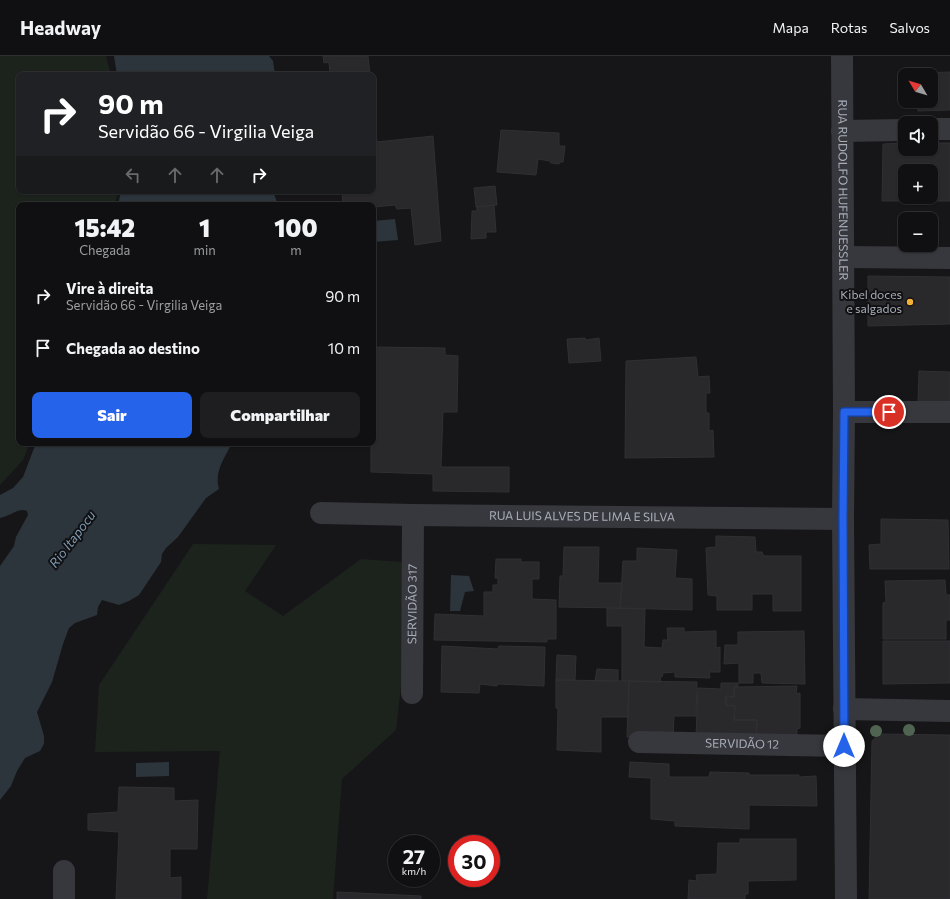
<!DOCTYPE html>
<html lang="pt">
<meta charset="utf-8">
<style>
body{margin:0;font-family:Commissioner,sans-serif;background:#1e1e20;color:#f1f3f6;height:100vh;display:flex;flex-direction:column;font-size:15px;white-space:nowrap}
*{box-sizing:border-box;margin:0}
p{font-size:13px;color:#9c9d9f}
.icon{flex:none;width:22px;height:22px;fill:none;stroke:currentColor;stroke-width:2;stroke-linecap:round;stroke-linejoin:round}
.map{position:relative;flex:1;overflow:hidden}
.sheet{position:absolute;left:16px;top:146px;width:360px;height:244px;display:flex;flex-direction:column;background:#101012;border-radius:8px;box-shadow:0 1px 3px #0004,0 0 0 1px #303032}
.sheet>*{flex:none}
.banner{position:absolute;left:16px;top:16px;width:360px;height:122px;border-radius:8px;box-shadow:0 1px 3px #0004,0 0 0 1px #303032;background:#202124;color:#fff;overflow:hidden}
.needle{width:26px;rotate:308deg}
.controls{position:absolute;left:898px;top:12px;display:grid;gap:8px}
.controls a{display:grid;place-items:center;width:40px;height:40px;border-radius:8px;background:#101012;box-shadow:0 1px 3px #0004,0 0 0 1px #303032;font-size:20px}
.speed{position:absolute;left:388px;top:779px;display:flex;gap:8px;font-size:20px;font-weight:700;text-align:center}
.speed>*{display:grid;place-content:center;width:52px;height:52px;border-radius:50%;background:#101012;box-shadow:0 1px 3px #0004,0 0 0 1px #303032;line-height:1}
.speed small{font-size:10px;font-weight:400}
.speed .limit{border:6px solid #d22;background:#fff;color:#111}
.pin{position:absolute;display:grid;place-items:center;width:34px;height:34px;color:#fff;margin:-17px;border:2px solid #fff;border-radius:50%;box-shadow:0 1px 4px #0007}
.me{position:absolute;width:44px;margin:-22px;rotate:0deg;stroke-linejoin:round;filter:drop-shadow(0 0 3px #0008)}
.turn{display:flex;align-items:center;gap:14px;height:84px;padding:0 16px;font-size:18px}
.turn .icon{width:52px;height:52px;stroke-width:2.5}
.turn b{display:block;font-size:28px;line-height:34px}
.lanes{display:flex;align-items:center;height:38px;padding:0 16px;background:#0003;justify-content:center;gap:20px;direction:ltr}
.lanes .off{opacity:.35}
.eta{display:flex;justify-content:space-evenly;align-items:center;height:68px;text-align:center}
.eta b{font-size:24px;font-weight:800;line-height:28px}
.action{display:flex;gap:8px;margin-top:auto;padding:8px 16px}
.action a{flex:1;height:46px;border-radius:8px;background:#2563eb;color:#fff;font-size:16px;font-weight:800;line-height:46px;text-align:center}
.action a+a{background:#1e1e20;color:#f1f3f6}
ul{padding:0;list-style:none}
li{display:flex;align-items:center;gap:12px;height:52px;padding:0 16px}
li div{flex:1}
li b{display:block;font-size:15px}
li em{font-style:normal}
header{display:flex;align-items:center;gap:24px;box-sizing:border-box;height:56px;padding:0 20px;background:#101012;border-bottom:1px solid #303032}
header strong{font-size:19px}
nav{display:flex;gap:22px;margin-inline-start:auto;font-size:14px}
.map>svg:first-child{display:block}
.green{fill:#1c231d}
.water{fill:#2c353c}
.building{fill:#29292c;stroke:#303034;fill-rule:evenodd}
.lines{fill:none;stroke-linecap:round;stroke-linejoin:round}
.minor{stroke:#37383d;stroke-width:22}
.tree{fill:#506452}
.route-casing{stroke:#184099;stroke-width:10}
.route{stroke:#2563eb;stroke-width:7}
.poi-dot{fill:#f2b134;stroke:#111113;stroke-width:1.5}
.labels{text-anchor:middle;stroke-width:4;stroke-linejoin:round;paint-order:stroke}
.street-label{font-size:12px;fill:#a8adb8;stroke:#111113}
.poi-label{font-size:12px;fill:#a8adb8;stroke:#111113;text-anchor:end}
.water-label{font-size:13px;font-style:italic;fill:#7f9bb3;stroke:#111113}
</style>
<header>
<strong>Headway</strong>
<nav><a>Mapa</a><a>Rotas</a><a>Salvos</a></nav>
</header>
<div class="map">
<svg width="950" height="843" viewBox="0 0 950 843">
<rect width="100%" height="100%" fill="#161618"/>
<path class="green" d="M 0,0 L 106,0 L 111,19 L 19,19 L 19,135 L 118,135 L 118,137 L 114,149 L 19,149 L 19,387 L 30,387 L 23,404 L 0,429 Z
M 193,488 L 276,489 L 245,535 L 283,560 L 361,503 L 415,507 L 396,674 L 342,723 L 333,843 L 207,843 L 220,695 L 95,696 L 99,629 Z"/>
<path class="water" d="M 114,0 L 269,0 L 273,5 L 275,19 L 117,19 Z
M 121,135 L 273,135 L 278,149 L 118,149 Z
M 395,163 L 398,184 L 373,186 L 373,165 Z
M 36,387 L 232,387 C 224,403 214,416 219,433 L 206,442 L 178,481 L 166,492 L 162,498 L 161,506 L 139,539 L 129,545 L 119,549 L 102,544 L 98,551 L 97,559 L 75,567 L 69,572 L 63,588 L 52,626 L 37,656 L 44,680 L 44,688 L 40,695 L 25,702 L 17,715 L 11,730 L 0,744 L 0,510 L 14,490 L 16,481 L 28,459 L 27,455 C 19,451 9,461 0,462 L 0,439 L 13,432 L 23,421 Z
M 451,519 L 469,520 L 474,535 L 465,536 L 460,555 L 450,555 Z
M 169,706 L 169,720 L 136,721 L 136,707 Z"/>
<path class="building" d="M 323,0 L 368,0 L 370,19 L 330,19 L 329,6 L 324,7 Z
M 950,16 L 950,54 L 918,55 L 918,45 L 931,45 L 931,19 L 919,19 L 919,17 Z
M 373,52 L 377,86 L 433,80 L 441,185 L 415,189 L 411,152 L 397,153 L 395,149 L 373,151 L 373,149 L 343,149 L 342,135 L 373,135 Z
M 501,74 L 559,77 L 559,90 L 565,90 L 563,106 L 560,106 L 559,108 L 551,107 L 550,105 L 538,103 L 536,119 L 497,116 Z
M 905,87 L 905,93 L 931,93 L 931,87 L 950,87 L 950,145 L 882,145 L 883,88 ZM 905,115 L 931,115 L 931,141 L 905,141 Z
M 495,130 L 497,149 L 476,151 L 474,132 Z
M 494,149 L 496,176 L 486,176 L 486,182 L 471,183 L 472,155 L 477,155 L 477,151 Z
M 868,220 L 950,221 L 950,268 L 868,270 Z
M 585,282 L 586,284 L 599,282 L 601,305 L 569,307 L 567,283 Z
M 373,291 L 445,292 L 445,299 L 458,300 L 457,356 L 443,356 L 441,411 L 509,411 L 509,436 L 433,435 L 433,418 L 371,416 L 371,387 L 373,387 Z
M 696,301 L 698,321 L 709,320 L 710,337 L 706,337 L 706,357 L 709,357 L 709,375 L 713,374 L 714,401 L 625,402 L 626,305 Z
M 919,315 L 950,316 L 950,347 L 918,346 Z
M 881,463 L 948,464 L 949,513 L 870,513 L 869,489 L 881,488 Z
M 716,480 L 755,481 L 756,496 L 762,496 L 764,500 L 801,500 L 801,555 L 773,555 L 773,538 L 752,538 L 752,554 L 717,554 L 717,540 L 708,539 L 706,492 L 716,491 Z
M 564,491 L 599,491 L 598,527 L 622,527 L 620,552 L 559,551 L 560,520 L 563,520 Z
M 637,492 L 677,494 L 675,522 L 692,523 L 692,554 L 620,552 L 623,505 L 637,505 Z
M 496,503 L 521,503 L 521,506 L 539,506 L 539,523 L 532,523 L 532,543 L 556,544 L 556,583 L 547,583 L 547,586 L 434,584 L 435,558 L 484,560 L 484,536 L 493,536 L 493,529 L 498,529 L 498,522 L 495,522 Z
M 945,524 L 946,539 L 950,539 L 950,564 L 946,564 L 946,583 L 883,583 L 883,547 L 886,546 L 885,525 Z
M 607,552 L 645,553 L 644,591 L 662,592 L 663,584 L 668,584 L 667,572 L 684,572 L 684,576 L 716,575 L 716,592 L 720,591 L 720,616 L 709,616 L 710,622 L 675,621 L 675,616 L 663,617 L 662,621 L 660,621 L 661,626 L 622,625 L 622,570 L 607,570 Z
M 804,575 L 805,628 L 762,627 L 761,617 L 753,617 L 753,627 L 739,627 L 739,607 L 724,608 L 725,589 L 738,589 L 738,576 Z
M 883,585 L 950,585 L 950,627 L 883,628 Z
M 442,590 L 498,593 L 499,590 L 545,591 L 544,630 L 497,628 L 497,630 L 480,628 L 479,637 L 441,636 Z
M 557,599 L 576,600 L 575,624 L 556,624 Z
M 597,613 L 618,614 L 618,625 L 595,625 Z
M 556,624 L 629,625 L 628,661 L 601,661 L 601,696 L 557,694 L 558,652 L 556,652 Z
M 629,625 L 697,626 L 696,660 L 674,660 L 673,683 L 627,681 Z
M 721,627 L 738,627 L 738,631 L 734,631 L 734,641 L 726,640 L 726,649 L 735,650 L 734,664 L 757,664 L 756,685 L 696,680 L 698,632 L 721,633 Z
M 797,630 L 796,638 L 800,637 L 800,672 L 797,673 L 797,685 L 756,685 L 757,664 L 734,664 L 735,650 L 726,649 L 726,640 L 734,641 L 734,631 Z
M 880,678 L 950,679 L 950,843 L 869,843 L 872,685 Z
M 630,706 L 669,708 L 669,721 L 709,721 L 710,716 L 749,717 L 749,719 L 799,719 L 799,721 L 816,720 L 817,750 L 749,749 L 749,773 L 675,770 L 675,765 L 651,763 L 651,722 L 629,721 Z
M 119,731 L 174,732 L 174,745 L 198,744 L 197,793 L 170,793 L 170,822 L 181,821 L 181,843 L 116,843 L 119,776 L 88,774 L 88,758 L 118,756 Z
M 740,783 L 796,783 L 796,824 L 748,825 L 748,838 L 745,838 L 745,843 L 688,843 L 689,824 L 697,825 L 696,819 L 717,818 L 718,787 L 740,787 Z
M 337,836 L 421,840 L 421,843 L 337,843 Z"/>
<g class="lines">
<g class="minor">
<path id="s1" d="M 842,0 L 844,356 L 843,463 L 846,843"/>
<path d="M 931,73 L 950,73"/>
<path d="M 842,75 L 905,74"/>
<path d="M 843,201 L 950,202"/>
<path d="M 844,356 L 950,356"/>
<path id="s2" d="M 321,457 L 413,459 L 843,463"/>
<path id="s3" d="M 412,637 L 413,459"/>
<path d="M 844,653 L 950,655"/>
<path id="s4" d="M 639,686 L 844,690"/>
<path d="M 64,843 L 64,815"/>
</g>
</g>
<g class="tree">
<circle cx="909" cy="674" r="6"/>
<circle cx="876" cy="675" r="6"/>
</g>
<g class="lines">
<defs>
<path id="route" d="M 844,690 L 843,462 L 844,356 L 889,356"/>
</defs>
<use href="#route" class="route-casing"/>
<use href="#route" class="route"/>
</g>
<circle class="poi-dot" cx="910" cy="246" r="4"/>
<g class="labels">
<g class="street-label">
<text dy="4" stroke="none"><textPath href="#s1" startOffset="134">RUA RUDOLFO HUFENUESSLER</textPath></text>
<text dy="4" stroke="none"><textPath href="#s2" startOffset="261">RUA LUIS ALVES DE LIMA E SILVA</textPath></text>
<text dy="4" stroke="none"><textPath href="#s3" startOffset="89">SERVIDÃO 317</textPath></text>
<text dy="4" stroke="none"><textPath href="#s4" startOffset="103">SERVIDÃO 12</textPath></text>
</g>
<g class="poi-label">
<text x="902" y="243">Kibel doces<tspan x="902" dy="14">e salgados</tspan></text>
</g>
<g class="water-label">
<text transform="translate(72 483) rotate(-53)" y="5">Rio Itapocu</text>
</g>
</g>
</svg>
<div class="controls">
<a><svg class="needle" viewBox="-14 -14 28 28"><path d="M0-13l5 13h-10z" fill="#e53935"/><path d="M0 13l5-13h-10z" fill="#9c9d9f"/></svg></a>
<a><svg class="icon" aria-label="sound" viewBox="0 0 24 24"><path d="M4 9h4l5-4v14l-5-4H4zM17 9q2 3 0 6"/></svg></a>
<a>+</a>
<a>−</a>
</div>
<div class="speed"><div>27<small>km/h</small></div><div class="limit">30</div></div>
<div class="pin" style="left:889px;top:356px;background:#d93025"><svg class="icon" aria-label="arrive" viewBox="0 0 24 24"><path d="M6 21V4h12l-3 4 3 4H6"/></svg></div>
<svg class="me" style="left:844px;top:690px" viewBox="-20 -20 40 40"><circle r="19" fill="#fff"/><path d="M0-13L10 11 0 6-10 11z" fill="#2563eb"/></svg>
<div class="banner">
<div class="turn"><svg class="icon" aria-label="right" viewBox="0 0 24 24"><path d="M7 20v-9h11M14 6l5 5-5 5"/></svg><div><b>90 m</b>Servidão 66 - Virgilia Veiga</div></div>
<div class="lanes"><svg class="icon off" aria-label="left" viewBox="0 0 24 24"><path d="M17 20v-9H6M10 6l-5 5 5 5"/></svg><svg class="icon off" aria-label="ahead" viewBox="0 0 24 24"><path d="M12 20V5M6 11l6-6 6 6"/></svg><svg class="icon off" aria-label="ahead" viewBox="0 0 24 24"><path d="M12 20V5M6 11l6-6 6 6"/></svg><svg class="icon" aria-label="right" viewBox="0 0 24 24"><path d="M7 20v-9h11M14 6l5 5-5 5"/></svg></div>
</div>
<section class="sheet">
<div class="eta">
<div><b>15:42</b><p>Chegada</p></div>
<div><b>1</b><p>min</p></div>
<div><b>100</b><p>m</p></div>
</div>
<ul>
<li><svg class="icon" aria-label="right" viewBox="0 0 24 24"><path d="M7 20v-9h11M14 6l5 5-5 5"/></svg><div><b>Vire à direita</b><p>Servidão 66 - Virgilia Veiga</p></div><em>90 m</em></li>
<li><svg class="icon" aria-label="arrive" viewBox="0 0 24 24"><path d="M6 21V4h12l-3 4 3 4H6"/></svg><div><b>Chegada ao destino</b></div><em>10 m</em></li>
</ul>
<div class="action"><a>Sair</a><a>Compartilhar</a></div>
</section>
</div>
